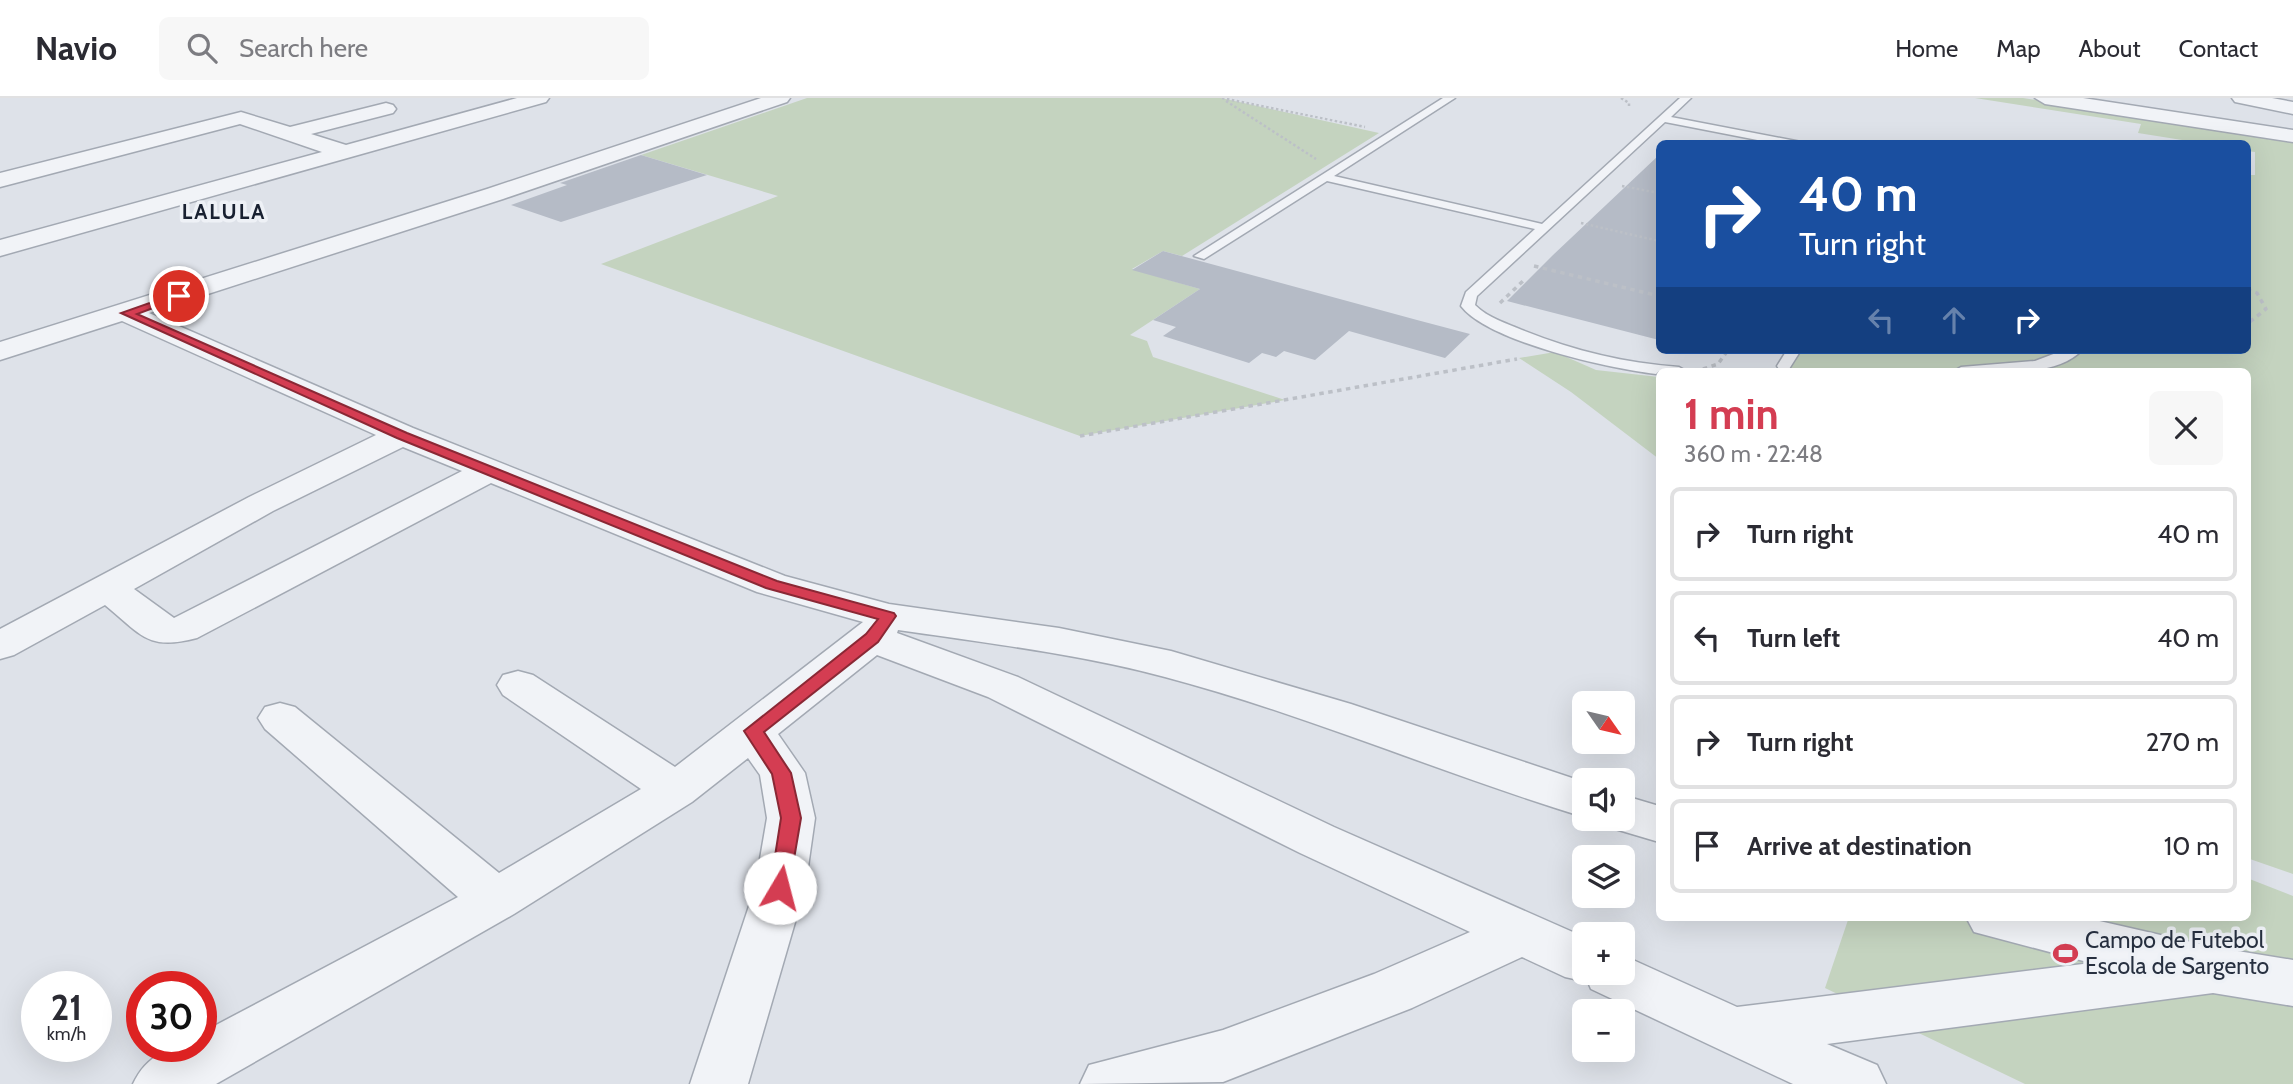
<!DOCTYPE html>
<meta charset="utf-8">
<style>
body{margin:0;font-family:Cabin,sans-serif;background:#f7f7f7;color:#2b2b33;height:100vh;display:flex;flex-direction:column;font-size:26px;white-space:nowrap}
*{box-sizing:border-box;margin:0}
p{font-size:23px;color:#7c7c81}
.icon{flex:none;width:38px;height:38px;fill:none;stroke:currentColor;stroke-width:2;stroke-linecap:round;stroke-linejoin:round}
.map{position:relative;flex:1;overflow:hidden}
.side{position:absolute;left:1656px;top:270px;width:595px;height:553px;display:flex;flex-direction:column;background:#fff;border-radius:10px;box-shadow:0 7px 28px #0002}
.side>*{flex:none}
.banner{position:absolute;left:1656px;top:42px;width:595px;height:214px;border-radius:10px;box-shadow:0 7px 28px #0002;background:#1a4fa0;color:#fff;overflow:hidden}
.needle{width:46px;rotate:124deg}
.controls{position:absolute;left:1572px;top:593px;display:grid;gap:14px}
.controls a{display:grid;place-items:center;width:63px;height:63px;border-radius:10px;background:#fff;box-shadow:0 7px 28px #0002;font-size:35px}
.speed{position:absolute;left:21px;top:873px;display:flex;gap:14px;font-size:35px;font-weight:700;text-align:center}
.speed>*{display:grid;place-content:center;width:91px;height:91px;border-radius:50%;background:#fff;box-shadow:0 7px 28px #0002;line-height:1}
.speed small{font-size:18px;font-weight:400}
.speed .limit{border:10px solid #d22;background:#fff;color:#111}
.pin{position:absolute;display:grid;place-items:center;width:60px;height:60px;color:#fff;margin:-30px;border:4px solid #fff;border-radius:50%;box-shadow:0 2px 7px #0007}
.me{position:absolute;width:77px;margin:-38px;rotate:8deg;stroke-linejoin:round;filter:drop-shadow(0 0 5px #0008)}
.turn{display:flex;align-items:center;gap:24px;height:147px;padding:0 28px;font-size:32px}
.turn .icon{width:91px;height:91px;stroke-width:2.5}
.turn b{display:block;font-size:49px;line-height:60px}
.lanes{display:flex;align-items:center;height:66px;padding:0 28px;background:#0003;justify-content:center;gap:35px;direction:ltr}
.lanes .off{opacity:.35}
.round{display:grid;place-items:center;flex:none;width:74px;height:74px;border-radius:10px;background:#f7f7f7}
.summary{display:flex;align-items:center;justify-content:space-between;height:119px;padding:0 28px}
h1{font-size:42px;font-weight:700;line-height:52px;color:#d43d52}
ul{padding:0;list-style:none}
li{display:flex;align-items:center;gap:21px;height:94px;margin:0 14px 10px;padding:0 14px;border:4px solid #e1e1e2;border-radius:10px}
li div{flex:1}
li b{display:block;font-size:26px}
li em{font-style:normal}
header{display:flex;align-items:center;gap:42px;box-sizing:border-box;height:98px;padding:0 35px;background:#fff;border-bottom:2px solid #e1e1e2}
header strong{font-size:33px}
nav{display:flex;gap:38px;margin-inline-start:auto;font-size:24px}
.search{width:490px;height:63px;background:#f7f7f7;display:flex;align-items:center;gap:18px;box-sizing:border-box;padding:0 24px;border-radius:10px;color:#7c7c81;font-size:26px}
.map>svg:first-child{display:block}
.green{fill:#c4d3bf}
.building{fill:#b5bbc6}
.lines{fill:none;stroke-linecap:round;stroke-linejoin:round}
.lane-casing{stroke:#a3a9b3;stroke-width:3}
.street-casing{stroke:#a3a9b3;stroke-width:3}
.path-far1{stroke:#bcc0c7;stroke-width:2.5;stroke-dasharray:2.5 2.5;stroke-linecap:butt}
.path{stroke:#bcc0c7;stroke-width:3.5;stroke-dasharray:4.5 4.5;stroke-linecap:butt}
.lane{fill:#f1f3f7;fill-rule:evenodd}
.street{fill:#f1f3f7;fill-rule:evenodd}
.route{fill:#d43d52;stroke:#8a2835;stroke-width:2}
.labels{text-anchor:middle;stroke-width:7;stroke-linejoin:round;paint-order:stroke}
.far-district-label{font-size:21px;font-weight:bold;letter-spacing:2px;fill:#192131;stroke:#eef1f6}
.near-poi-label{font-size:23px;fill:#273040;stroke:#eef1f6;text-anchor:start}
</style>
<header>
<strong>Navio</strong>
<div class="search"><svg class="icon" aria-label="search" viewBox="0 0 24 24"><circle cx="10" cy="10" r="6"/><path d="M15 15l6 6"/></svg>Search here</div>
<nav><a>Home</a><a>Map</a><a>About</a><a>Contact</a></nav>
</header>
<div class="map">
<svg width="2293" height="986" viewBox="0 0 2293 986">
<rect width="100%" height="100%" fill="#dee2e9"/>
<path class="green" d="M 807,0 L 1221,0 L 1379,35 L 1182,158 L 1163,153 L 1132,171 L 1200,191 L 1130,237 L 1147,243 L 1153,259 L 1285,302 L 1080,338 L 601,166 L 778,98 L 641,57 Z
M 1975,0 L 2023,0 L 2293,41 L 2293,776 L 2247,760 L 2247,273 L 1782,273 L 1794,252 L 2247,252 L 2247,77 L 2255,77 L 2255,54 L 2247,53 L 2247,46 L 2201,45 L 2138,35 L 2141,26 Z
M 1555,254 L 1596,272 L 1659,279 L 1659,361 L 1571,294 L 1519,260 Z
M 2247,780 L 2293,798 L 2293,986 L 2025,986 L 1825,890 L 1849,819 L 2247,819 Z"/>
<path class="building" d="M 641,57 L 707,77 L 561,124 L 511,107 L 567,87 L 560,85 Z
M 1659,57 L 1659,242 L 1507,203 L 1553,157 Z
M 1163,153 L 1417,222 L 1470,236 L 1445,260 L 1349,233 L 1315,262 L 1284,253 L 1276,259 L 1262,255 L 1249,265 L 1163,238 L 1176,229 L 1153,222 L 1200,191 L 1132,172 Z"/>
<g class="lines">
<defs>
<path id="lane" d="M 1443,0 L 1455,0 L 1334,78 L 1542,126 L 1680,0 L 1691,0 L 1671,19 L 1801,44 L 1778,46 L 1665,24 L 1477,198 L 1475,207 C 1488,220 1506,225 1522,232 C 1574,253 1624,265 1679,269 L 1686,273 L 1659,273 L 1656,276 C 1611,271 1489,244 1461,208 L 1466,194 L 1535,131 L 1327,83 L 1204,161 L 1194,158 Z
M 1787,252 L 1801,252 L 1789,271 L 1779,271 L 1777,268 Z
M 2064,252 L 2082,252 C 2056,281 1990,273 1954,273 L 1961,269 L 2035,263 Z"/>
<path id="street" d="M 517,0 L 549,0 L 546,4 L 0,158 L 0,142 L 322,54 L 240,26 L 0,89 L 0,75 L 241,14 L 290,29 L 386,5 L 393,7 L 396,11 L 393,15 L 311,36 L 346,47 Z
M 761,0 L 790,0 L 787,4 L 503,101 L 149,215 L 413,330 L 785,478 L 889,506 L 1059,530 L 1171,553 L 1351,606 L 1584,684 L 1584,719 C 1443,676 1308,617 1165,579 C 1078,556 988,545 898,532 L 897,535 L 1018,579 L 1334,729 L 1584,839 L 1584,875 L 1622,875 L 1622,857 L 1737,909 L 2091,865 L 1974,834 L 1966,819 L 2082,819 L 2213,849 L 2293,862 L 2293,908 L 2213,895 L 1827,946 L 1877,967 L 1886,986 L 1793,986 L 1591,891 L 1588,884 L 1565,879 L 1522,859 L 1412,910 L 1223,984 L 1080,986 L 1089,967 L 1223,932 L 1374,876 L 1470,834 L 1300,755 L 988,599 L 877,557 L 778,636 L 805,675 L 815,720 L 805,790 L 748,986 L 690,986 L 755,790 L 767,720 L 760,677 L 748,660 L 692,704 L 514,816 L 216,986 L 133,986 C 147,956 170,948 201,948 L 201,935 L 458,799 L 265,631 L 258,620 L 265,609 L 280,605 L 295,609 L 499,775 L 641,691 L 503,597 L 497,587 L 503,577 L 518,573 L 533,577 L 675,669 L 863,524 L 757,494 L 491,385 L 197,540 C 147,553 142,537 105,507 L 14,557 L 0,561 L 0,531 L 249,399 L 376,337 L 122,223 L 0,262 L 0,244 L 487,91 ZM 403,349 L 462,373 L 174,520 L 134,491 L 273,413 Z
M 2035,0 L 2083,0 L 2293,32 L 2293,44 L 2045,6 Z
M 2232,0 L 2272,0 L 2293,4 L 2293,16 L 2235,4 Z
M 1622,697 L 1659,708 L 1659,744 L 1605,728 L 1602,721 L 1622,721 Z"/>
</defs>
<use href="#lane" class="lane-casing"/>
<use href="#street" class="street-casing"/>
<path class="path-far1" d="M 1222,0 L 1365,29
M 1621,0 L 1629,5 L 1629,10
M 1226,3 L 1316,61
M 1622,88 L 1659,95
M 1581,125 L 1659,143"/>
<path class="path" d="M 1534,168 L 1659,198
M 2247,191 L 2257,195 L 2266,211 L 2247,226
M 1500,205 L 1524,182
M 1703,271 L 1718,266 L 1728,252
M 1080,338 L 1517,261"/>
<use href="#lane" class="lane"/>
<use href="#street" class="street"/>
</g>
<path class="route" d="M 175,196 L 185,198 L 137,216 L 407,335 L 777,483 L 894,515 L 896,518 L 878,544 L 764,634 L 791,675 L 801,720 L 788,796 L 773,796 L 770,790 L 781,720 L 772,676 L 744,633 L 866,536 L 878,521 L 766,490 L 397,340 L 121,215 Z"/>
<defs>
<symbol id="stadium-bare" viewBox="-9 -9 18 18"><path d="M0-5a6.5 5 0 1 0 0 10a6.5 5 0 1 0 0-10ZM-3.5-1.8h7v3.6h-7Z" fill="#d43d52" stroke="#eef1f6" stroke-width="2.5" paint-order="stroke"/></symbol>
</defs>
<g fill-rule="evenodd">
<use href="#stadium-bare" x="2048" y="838" width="35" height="35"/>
</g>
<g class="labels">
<g class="far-district-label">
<text x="224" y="121">LALULA</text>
</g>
<g class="near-poi-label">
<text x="2085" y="850">Campo de Futebol<tspan x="2085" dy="26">Escola de Sargento</tspan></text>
</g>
</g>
</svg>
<div class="controls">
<a><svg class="needle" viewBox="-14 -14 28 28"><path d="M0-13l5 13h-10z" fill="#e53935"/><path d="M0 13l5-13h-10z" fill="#7c7c81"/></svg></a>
<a><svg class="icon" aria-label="sound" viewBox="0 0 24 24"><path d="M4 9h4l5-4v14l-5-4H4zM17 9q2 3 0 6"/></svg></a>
<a><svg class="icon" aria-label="layers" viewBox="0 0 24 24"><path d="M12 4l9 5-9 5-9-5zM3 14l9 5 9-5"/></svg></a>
<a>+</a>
<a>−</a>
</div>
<div class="speed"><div>21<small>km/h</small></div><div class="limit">30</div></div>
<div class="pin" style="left:179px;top:198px;background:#d93025"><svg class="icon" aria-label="arrive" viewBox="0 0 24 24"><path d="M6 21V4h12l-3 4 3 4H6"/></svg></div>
<svg class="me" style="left:780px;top:790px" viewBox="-20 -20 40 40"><circle r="19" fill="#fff"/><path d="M0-13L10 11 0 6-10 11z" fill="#d43d52"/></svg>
<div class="banner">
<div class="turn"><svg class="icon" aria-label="right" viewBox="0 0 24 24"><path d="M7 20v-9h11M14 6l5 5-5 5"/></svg><div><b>40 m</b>Turn right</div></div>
<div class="lanes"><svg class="icon off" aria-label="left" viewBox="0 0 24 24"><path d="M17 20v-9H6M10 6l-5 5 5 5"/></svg><svg class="icon off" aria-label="ahead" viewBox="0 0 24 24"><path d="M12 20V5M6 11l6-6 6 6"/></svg><svg class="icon" aria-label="right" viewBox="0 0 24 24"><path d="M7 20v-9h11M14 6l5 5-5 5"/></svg></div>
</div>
<section class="side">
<div class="summary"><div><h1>1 min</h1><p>360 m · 22:48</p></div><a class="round"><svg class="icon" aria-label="close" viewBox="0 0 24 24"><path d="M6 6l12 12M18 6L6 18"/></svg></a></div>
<ul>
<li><svg class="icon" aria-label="right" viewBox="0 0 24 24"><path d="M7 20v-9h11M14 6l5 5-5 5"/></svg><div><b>Turn right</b></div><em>40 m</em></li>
<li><svg class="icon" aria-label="left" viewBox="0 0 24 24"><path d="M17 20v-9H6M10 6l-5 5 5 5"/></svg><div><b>Turn left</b></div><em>40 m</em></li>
<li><svg class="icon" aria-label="right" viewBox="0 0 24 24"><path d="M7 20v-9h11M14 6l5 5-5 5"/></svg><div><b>Turn right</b></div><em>270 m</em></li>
<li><svg class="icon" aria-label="arrive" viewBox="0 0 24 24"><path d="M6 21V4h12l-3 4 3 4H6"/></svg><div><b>Arrive at destination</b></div><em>10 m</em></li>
</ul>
</section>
</div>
